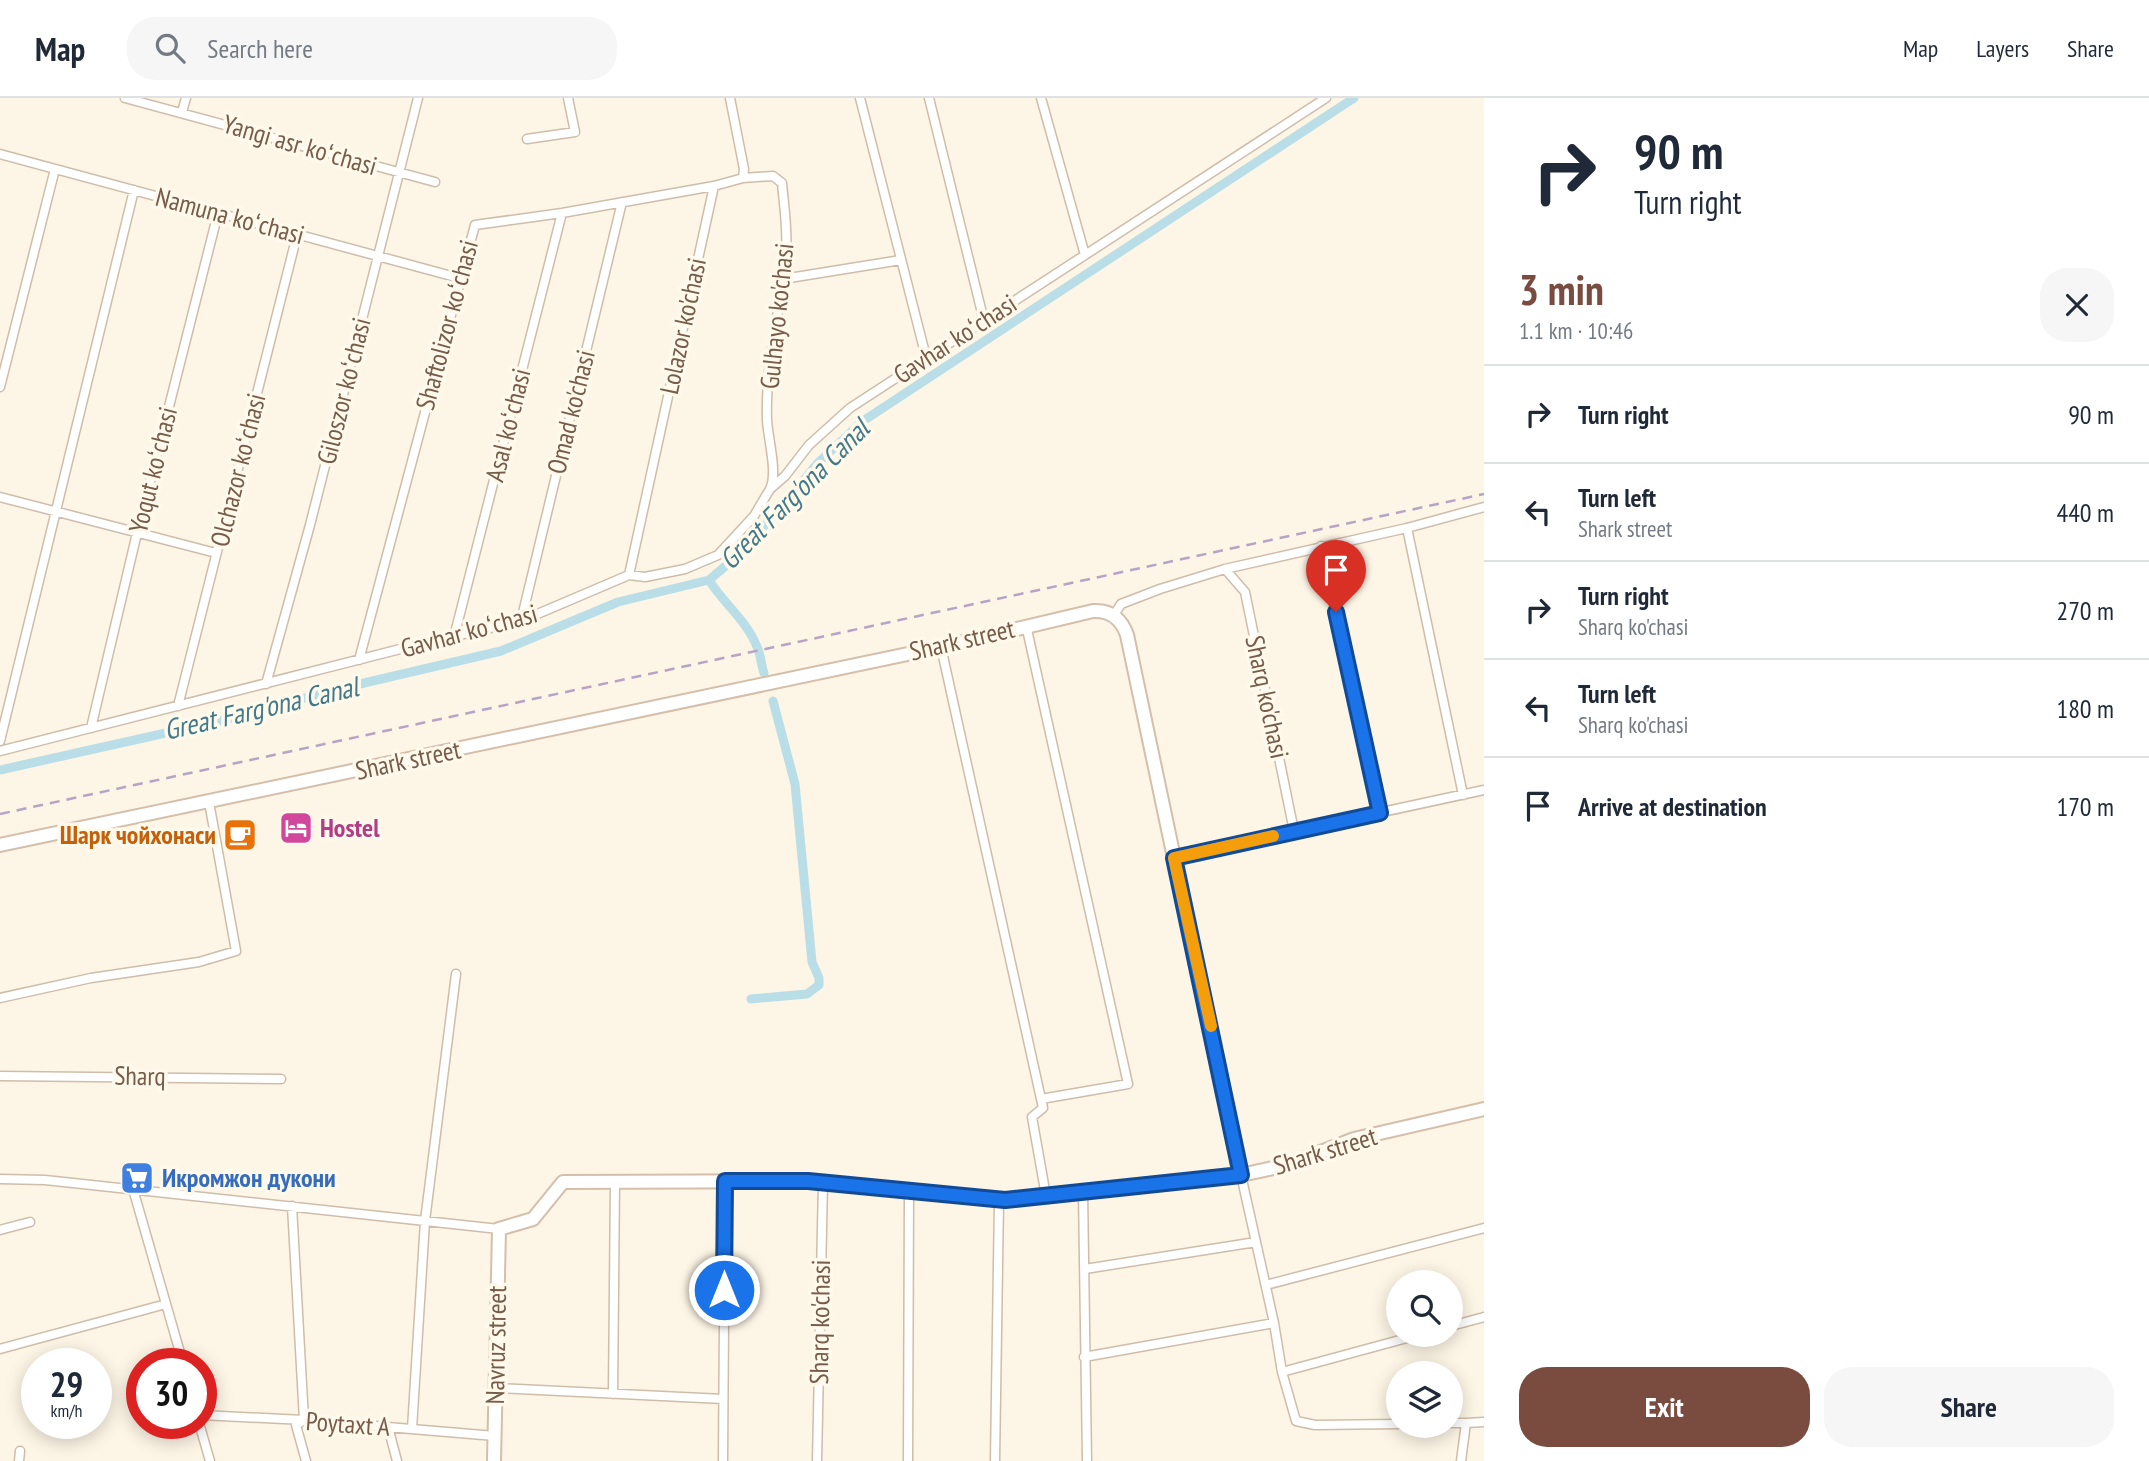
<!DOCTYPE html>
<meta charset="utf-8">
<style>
body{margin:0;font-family:"PT Sans Narrow",sans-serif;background:#f6f6f7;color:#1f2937;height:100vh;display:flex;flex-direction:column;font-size:26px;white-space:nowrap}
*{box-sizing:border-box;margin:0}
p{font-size:23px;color:#747a83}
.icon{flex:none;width:38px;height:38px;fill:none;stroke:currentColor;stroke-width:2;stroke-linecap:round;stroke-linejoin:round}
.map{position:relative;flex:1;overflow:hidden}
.side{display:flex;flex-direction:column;background:#fff;width:665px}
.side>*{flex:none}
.banner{background:#fff;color:#1f2937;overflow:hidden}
.fabs{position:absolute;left:1386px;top:1172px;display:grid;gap:14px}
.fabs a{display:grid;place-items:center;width:77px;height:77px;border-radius:50%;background:#fff;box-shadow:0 4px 18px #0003;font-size:35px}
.speed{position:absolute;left:21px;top:1250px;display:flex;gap:14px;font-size:35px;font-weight:700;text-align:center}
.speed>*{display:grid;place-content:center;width:91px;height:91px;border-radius:50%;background:#fff;box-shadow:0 4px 18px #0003;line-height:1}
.speed small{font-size:18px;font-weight:400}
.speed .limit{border:10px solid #d22;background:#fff;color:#111}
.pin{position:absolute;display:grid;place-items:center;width:60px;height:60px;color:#fff;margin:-72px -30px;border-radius:50% 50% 50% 0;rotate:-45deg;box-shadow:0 0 7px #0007}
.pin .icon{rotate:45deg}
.me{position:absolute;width:77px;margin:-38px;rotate:0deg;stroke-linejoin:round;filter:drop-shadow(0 0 5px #0008)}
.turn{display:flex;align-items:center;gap:24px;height:147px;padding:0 35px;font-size:32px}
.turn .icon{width:91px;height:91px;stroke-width:2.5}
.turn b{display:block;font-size:49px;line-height:60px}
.round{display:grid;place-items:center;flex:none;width:74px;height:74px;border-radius:28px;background:#f6f6f7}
.summary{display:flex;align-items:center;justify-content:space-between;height:119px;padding:0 35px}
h1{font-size:42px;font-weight:700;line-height:52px;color:#7a4b3f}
.cta{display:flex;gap:14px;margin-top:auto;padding:14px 35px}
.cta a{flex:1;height:80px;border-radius:28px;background:#7a4b3f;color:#fff;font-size:28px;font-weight:700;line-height:80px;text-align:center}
.cta a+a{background:#f6f6f7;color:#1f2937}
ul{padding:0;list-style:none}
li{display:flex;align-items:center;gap:21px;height:98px;padding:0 35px;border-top:2px solid #e0e1e3}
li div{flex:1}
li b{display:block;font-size:26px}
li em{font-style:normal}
header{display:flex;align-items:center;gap:42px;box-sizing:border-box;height:98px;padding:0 35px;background:#fff;border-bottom:2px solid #e0e1e3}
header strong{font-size:33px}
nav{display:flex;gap:38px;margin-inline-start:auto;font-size:24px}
.search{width:490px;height:63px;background:#f6f6f7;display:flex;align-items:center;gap:18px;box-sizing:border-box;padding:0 24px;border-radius:28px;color:#747a83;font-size:26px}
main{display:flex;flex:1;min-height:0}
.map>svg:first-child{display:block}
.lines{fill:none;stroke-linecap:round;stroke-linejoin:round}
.canal{stroke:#b9dee7;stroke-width:9}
.street-casing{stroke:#cfbdab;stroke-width:11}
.secondary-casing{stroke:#d4bfab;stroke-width:16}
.street{stroke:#fff;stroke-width:8}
.secondary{stroke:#fff;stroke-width:12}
.rail{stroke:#b8a3c7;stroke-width:2.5;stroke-dasharray:10 7;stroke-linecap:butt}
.route-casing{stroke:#114b97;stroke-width:18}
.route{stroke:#1a73e8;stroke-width:12}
.slow{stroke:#f59e0b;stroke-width:12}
.labels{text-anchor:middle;stroke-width:7;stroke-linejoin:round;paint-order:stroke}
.street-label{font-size:26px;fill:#765c49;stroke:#fff9ec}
.hotel-label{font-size:26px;font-weight:bold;fill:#b23c85;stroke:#fff9ec;text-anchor:start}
.food-label{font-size:26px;font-weight:bold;fill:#c56008;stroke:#fff9ec;text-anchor:end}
.shop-label{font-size:26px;font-weight:bold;fill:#366cbe;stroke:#fff9ec;text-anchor:start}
.water-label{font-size:28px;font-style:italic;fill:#427a8b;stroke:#fff9ec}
</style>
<header>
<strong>Map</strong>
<div class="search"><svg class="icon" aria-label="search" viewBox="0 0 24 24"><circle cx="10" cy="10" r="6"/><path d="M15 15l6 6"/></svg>Search here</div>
<nav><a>Map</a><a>Layers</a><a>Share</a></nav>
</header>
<main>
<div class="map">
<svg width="1484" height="1363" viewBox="0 0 1484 1363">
<rect width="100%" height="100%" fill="#fdf5e5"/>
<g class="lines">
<path class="canal" d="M 709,482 C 723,505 748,524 757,549 C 761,557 761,567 764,575
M 0,672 L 224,622 L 334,592 L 501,553 L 618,504 L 709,482 L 742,454 L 819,364 L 863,323 L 1354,0
M 751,901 L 807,896 L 819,887 L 819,880 L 812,864 L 795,686 L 773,603"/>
<defs>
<path id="street" d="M 125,0 L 435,84
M 860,0 L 926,259
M 929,0 L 984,223
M 1041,0 L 1085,157
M 182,14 L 186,0
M 527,41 L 575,34 L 568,0
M 0,56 L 459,180
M 743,80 L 773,78 L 782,85 C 784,108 788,133 786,155 C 781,210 765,267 767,322 C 768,341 778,375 770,391
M 783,181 L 901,162
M 0,289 L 55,71
M 0,399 L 216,455
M 1407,430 L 1463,697
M 1321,448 L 1380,715
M 1225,471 L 1245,494 L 1294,733
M 629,477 L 714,88 L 743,80 L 744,71 L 730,0
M 1114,517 L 1121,506 L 1160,491 L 1225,471 L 1407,430 L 1484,409
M 521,523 L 622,104
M 1026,527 L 1128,986 L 1041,1001
M 454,539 L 562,115
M 941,549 L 1043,1010 L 1032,1019 L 1046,1098
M 359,562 L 475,127 L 562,115 L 714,88
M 266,586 L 310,427 L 418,0
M 178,608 L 297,137
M 91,630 L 137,435 L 218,115
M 0,643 L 134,92
M 0,653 L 416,547 L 521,523 L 629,477 L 645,479 L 685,471 L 718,457 L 754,418 L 770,391 L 785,378 L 809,347 L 850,310 L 1326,0
M 1174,759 L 1484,692
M 0,900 L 91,880 L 199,864 L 236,853 L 209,704
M 0,978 L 281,981
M 1241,1077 L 1274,1225 L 1282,1274 L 1296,1323 L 1315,1327 L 1398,1326
M 0,1081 L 45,1082 L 499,1131
M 133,1091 L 183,1265
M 1083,1093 L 1087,1363
M 292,1108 L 304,1322 L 296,1327 L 306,1363
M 0,1132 L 30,1124
M 1085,1171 L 1256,1144
M 1266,1187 L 1484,1130
M 1451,1228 L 1484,1219
M 0,1251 L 166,1206
M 1084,1259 L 1274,1225
M 1282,1274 L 1418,1237
M 496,1290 L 723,1301
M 613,1296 L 615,1084
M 201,1317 L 304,1322 L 495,1338
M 199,1325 L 210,1363
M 1451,1325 L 1466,1325
M 388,1329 L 397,1363
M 412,1331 L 425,1123 L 456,876
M 19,1363 L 20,1353
M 723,1363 L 725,1083
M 817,1363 L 823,1084
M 908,1363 L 909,1093
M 995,1363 L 999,1102
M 1461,1363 L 1466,1325 L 1484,1324"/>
<path id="secondary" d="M 0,747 L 941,549 L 1093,513 C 1110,512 1121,520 1127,537 L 1241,1077
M 494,1363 L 499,1131 L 533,1121 L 563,1084 L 808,1083 L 1005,1102 L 1241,1077 L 1287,1067 L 1354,1041 L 1484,1011"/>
</defs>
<use href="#street" class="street-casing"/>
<use href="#secondary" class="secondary-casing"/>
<use href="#street" class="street"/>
<use href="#secondary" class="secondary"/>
<path class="rail" d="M 0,716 L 1484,396"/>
</g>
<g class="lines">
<defs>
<path id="route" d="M 724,1192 L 725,1083 L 808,1083 L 1005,1102 L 1241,1077 L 1174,760 L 1380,715 L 1336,514"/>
</defs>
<use href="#route" class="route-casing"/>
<use href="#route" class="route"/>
<path class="slow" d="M 1211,928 L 1174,760 L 1273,738"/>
</g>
<defs>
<symbol id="hotel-square" viewBox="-11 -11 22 22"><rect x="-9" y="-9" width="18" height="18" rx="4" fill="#d1479c" stroke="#fff9ec"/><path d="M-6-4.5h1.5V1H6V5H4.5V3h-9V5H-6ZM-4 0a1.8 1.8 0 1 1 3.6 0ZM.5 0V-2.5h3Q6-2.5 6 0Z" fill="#fff"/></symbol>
<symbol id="cafe-square" viewBox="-11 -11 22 22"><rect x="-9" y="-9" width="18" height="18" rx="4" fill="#e8710a" stroke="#fff9ec"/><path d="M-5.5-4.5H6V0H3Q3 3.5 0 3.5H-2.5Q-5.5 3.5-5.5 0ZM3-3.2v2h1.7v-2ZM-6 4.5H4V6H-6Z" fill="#fff"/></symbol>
<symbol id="supermarket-square" viewBox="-11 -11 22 22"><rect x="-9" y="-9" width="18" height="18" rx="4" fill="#3f7fe0" stroke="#fff9ec"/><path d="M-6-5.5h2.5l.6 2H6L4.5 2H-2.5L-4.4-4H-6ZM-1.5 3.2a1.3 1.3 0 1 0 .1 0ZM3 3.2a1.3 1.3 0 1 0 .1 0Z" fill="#fff"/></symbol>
</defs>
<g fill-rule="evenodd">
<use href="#hotel-square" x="277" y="711" width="38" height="38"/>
<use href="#cafe-square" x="221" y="718" width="38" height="38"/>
<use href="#supermarket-square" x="118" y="1061" width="38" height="38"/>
</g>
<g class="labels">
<g class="street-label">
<text transform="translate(300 47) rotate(16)" y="9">Yangi asr koʻchasi</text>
<text transform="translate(230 118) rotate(15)" y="9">Namuna koʻchasi</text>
<text transform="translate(777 218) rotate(-84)" y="9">Gulhayo ko'chasi</text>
<text transform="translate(447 227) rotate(-75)" y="9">Shaftolizor koʻchasi</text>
<text transform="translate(683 228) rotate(-78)" y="9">Lolazor ko'chasi</text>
<text transform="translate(955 241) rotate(-33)" y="9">Gavhar koʻchasi</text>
<text transform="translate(344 293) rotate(-76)" y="9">Giloszor koʻchasi</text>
<text transform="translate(571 314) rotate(-76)" y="9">Omad ko'chasi</text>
<text transform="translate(508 327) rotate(-76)" y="9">Asal koʻchasi</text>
<text transform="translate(153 372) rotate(-76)" y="9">Yoqut koʻchasi</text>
<text transform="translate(238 372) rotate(-76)" y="9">Olchazor koʻchasi</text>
<text transform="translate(469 533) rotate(-15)" y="9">Gavhar koʻchasi</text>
<text transform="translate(962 542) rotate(-13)" y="9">Shark street</text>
<text transform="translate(1267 599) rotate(78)" y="9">Sharq ko'chasi</text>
<text transform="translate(408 662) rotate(-12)" y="9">Shark street</text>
<text transform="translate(140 978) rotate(1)" y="9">Sharq</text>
<text transform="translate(1325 1053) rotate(-17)" y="9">Shark street</text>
<text transform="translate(820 1224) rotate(-89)" y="9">Sharq ko'chasi</text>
<text transform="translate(496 1247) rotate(-89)" y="9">Navruz street</text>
<text transform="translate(348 1326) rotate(4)" y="9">Poytaxt A</text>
</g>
<g class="hotel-label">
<text x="320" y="739">Hostel</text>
</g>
<g class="food-label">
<text x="216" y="746">Шарк чойхонаси</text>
</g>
<g class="shop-label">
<text x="162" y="1089">Икромжон дукони</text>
</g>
<g class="water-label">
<text transform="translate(794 396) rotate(-45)" y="10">Great Farg'ona Canal</text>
<text transform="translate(261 610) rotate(-13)" y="10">Great Farg'ona Canal</text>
</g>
</g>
</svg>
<div class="fabs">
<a><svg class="icon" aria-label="search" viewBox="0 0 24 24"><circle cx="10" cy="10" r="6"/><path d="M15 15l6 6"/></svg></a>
<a><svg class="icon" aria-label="layers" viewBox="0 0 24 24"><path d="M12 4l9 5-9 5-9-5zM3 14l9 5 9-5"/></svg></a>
</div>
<div class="speed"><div>29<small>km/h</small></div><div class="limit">30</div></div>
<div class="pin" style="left:1336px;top:514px;background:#d93025"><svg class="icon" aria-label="arrive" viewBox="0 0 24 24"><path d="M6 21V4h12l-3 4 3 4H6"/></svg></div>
<svg class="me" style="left:724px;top:1192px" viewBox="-20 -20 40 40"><circle r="17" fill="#1a73e8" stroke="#fff" stroke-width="3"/><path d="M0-11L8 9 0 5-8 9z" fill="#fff"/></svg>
</div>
<section class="side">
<div class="banner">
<div class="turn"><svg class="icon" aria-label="right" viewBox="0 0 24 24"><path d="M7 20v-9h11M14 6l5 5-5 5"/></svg><div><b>90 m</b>Turn right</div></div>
</div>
<div class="summary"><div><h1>3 min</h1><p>1.1 km · 10:46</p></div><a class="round"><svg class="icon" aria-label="close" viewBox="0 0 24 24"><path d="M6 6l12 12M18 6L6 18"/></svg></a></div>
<ul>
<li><svg class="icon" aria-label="right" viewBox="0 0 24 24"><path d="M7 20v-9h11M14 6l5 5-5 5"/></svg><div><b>Turn right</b></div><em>90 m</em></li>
<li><svg class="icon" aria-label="left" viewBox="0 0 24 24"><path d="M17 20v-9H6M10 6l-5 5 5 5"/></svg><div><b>Turn left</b><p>Shark street</p></div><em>440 m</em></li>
<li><svg class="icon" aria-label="right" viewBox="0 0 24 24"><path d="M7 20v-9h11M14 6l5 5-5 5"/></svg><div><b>Turn right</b><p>Sharq ko'chasi</p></div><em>270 m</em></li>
<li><svg class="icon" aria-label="left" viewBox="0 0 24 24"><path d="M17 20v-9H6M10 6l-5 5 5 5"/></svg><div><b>Turn left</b><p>Sharq ko'chasi</p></div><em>180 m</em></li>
<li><svg class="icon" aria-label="arrive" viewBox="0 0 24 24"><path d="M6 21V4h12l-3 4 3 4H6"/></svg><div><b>Arrive at destination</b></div><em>170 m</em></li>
</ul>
<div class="cta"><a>Exit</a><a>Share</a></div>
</section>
</main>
